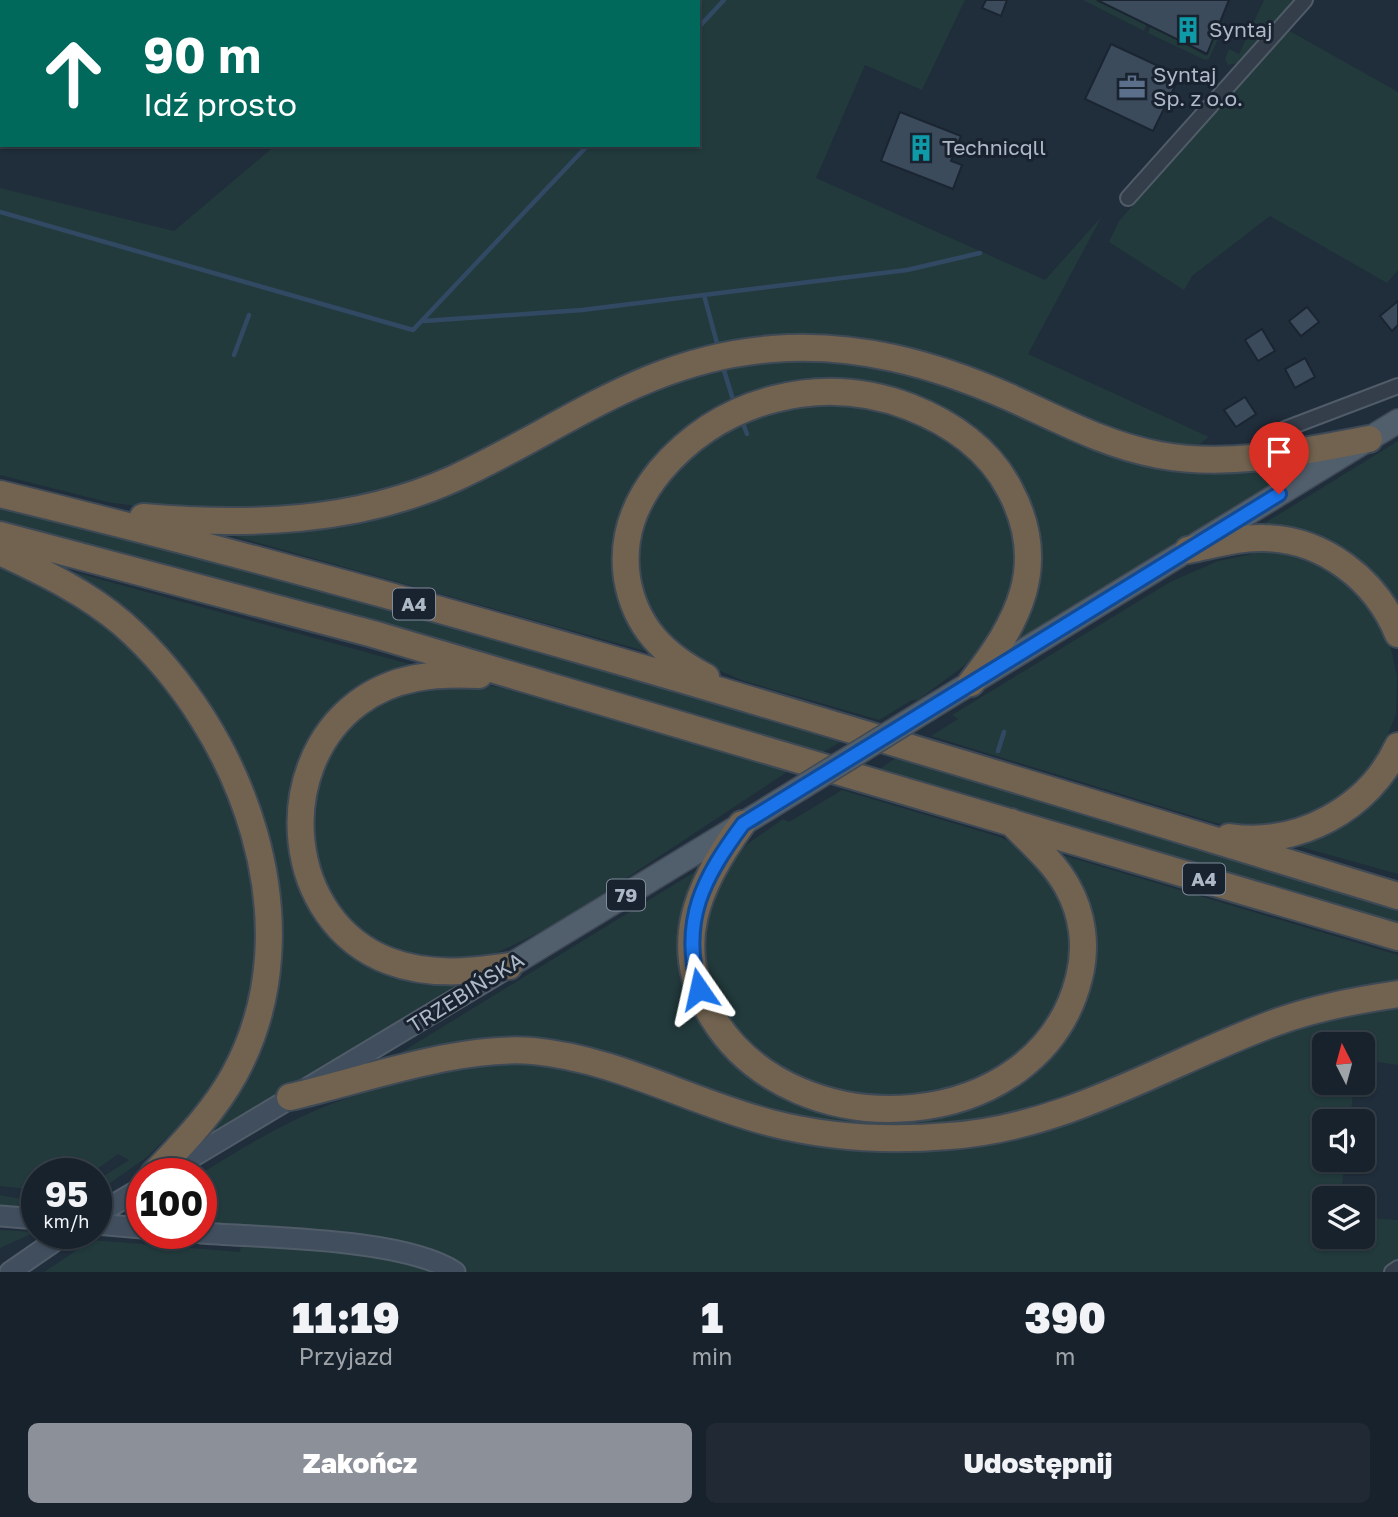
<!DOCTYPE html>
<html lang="pl">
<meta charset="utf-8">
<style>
body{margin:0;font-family:"Golos Text",sans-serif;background:#212a34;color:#f1f3f6;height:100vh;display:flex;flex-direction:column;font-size:26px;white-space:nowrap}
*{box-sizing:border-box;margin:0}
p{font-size:23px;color:#9fa4a9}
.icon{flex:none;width:38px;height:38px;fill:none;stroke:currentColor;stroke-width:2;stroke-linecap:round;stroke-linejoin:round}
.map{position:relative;height:1272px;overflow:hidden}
.drawer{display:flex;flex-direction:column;background:#18222c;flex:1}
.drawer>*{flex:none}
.top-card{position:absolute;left:0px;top:0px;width:700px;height:147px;box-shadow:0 2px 5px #0004,0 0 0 2px #363f48;background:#00695c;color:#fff;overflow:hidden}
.needle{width:46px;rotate:354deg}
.controls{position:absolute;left:1312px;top:1032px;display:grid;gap:14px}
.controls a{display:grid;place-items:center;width:63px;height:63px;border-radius:10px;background:#18222c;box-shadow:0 2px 5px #0004,0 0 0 2px #363f48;font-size:35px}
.speed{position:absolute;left:21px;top:1158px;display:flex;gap:14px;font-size:35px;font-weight:700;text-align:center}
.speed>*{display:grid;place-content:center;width:91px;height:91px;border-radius:50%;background:#18222c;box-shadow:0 2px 5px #0004,0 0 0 2px #363f48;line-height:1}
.speed small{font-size:18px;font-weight:400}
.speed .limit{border:10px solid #d22;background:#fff;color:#111}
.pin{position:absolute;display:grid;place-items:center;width:60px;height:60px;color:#fff;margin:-72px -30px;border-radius:50% 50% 50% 0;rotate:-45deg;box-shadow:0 0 7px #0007}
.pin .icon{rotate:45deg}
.me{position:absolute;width:77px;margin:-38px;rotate:349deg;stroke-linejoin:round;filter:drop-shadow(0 0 5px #0008)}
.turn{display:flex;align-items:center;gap:24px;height:147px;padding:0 28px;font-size:32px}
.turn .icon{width:91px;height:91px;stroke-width:2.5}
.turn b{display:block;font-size:49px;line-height:60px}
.eta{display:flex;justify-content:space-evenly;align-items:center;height:119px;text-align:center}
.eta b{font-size:42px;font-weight:800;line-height:49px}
.cta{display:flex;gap:14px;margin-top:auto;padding:14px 28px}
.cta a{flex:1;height:80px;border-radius:10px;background:#8c9099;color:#fff;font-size:28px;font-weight:800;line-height:80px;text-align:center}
.cta a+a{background:#212a34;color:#f1f3f6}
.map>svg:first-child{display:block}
.green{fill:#223a3c}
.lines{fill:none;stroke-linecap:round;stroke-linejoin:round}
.stream{stroke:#324964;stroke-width:4.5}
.building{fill:#3b4b5b;stroke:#1b2532;stroke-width:2}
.street-casing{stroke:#515c69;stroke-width:18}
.secondary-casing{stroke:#515c69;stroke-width:23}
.primary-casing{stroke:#404a57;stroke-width:26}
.highway-casing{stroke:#3e4956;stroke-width:30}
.street{stroke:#343e4b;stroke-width:14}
.secondary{stroke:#414e5e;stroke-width:19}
.primary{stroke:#515e6b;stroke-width:23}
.highway{stroke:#726350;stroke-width:26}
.primary-bridge-casing{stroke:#404a57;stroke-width:26;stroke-linecap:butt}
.primary-bridge{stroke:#515e6b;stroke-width:23}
.route-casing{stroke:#114b97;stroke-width:18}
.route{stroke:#1a73e8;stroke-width:12}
.labels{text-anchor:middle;stroke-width:6;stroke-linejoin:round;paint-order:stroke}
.shield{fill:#192330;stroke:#818c9a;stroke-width:2}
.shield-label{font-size:19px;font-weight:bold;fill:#aeb9c7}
.poi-label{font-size:21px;fill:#aeb9c7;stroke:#192330;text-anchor:start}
.street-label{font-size:21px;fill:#aeb9c7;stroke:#192330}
</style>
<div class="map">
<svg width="1398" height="1272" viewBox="0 0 1398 1272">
<rect width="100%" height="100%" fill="#202d3b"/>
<path class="green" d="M 450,0 L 965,0 L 922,90 L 865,65 L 816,178 L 1045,280 L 1102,216 L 1028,354 L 1209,437 L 1189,452 L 1156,447 L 951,365 L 765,341 L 458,467 L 333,506 L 171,511 L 107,502 L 0,475 L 0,188 L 174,231 L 276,145 L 698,145 L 698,2 L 448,2 Z
M 1083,0 L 1097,0 L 1147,23 L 1144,31 Z
M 1264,0 L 1294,0 L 1239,63 L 1228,65 L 1225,59 L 1229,49 L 1239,54 Z
M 1219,21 L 1225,23 L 1209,59 L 1205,60 L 1148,33 L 1151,25 L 1206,56 Z
M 1288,30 L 1398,92 L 1398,270 L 1387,283 L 1270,216 L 1192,276 L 1184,290 L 1109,242 L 1119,221 Z
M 787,356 L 912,369 L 1092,444 L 1316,457 L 1011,646 L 1039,547 L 962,422 L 761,392 L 623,519 L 652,653 L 212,530 L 330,523 L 661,380 Z
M 846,401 L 919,420 L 973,455 L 1002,493 L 1019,547 L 1007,616 L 972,660 L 918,700 L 912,700 L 879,720 L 744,681 L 699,662 L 661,633 L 636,580 L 638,535 L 654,497 L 693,452 L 766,410 Z
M 1398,441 L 1398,609 L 1255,529 Z
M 0,502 L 541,651 L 844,740 L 818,755 L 0,527 Z
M 1256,548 L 1308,557 L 1359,588 L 1388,635 L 1397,676 L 1396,714 L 1378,759 L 1351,792 L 1294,823 L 1249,830 L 1212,822 L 931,736 L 958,719 L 952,715 L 1170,582 L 1218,561 L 1252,554 Z
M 0,560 L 118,631 L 207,738 L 243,830 L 257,889 L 255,993 L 215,1091 L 147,1157 L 96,1193 L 96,1181 L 129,1160 L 118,1154 L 90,1174 L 37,1174 L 37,1190 L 0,1186 Z
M 59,568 L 424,668 L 393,675 L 298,775 L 331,927 L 465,981 L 188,1148 L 270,996 L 235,761 Z
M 465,681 L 508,689 L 790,770 L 557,924 L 490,956 L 435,963 L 379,948 L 341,916 L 310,848 L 314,779 L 353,717 L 397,691 Z
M 897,757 L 1398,906 L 1398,927 L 877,771 Z
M 1398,769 L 1398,874 L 1294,845 C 1342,826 1368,812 1398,769 Z
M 842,790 L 1000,837 L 1013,843 L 1053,878 L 1076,941 L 1059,1010 L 1016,1059 L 945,1094 L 857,1100 L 767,1066 L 711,1003 L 700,927 L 725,869 L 746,845 L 783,819 L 789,822 Z
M 1049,851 L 1398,955 L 1398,988 L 982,1125 L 834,1129 L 614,1062 L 384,1063 L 701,868 L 690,996 L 817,1106 L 991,1090 L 1088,975 Z
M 1398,1004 L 1398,1065 L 1363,1060 L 1363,1045 L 1325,1045 L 1325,1083 L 1354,1083 L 1350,1122 L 1325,1122 L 1325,1160 L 1345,1160 L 1341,1194 L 1348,1199 L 1325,1199 L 1325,1237 L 1363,1237 L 1363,1209 L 1379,1219 L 1398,1220 L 1398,1263 L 1385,1272 L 467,1272 L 461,1267 L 346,1237 L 201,1222 L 200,1174 C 258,1138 315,1104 382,1088 L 381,1083 L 427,1070 L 522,1057 L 919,1147 L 1289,1027 Z
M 0,1195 L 37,1202 L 37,1208 L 0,1205 Z
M 0,1230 L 36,1232 L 0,1248 Z
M 92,1240 L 240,1252 L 241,1246 C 302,1251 373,1248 430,1272 L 44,1272 Z"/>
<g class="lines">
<path class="stream" d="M 698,28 L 724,0
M 0,212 L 413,330 L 588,145
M 704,295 L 718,347
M 424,321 L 582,310 L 907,270 L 980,253
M 234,355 L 249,315
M 723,367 L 734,403
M 742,421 L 747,434
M 998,751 L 1004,732"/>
</g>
<path class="building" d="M 986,0 L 1007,0 L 1001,16 L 982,8 Z
M 1097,0 L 1229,0 L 1207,54 Z
M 1111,44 L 1180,76 L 1153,131 L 1085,99 Z
M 900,112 L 961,136 L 951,161 L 962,165 L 953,189 L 881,161 Z
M 1398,301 L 1398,325 L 1392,331 L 1380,316 Z
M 1307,307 L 1319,322 L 1301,336 L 1289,321 Z
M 1262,329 L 1275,351 L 1258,361 L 1245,340 Z
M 1305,358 L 1315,377 L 1295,388 L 1285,369 Z
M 1245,397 L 1256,414 L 1236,427 L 1224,410 Z"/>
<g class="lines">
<defs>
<path id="street" d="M 1128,198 L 1305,0
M 1285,429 L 1398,386
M 1392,1272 L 1398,1268"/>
<path id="secondary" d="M 164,1174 L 506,969
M 96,1215 L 142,1188
M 0,1216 L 37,1219
M 96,1224 L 142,1228
M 201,1233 C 266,1238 404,1238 455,1272
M 10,1272 L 65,1234"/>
<path id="primary" d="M 930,708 L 1398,421
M 509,966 L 767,809"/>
<path id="highway" d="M 0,494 C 471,609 934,755 1398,896
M 143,517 C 248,526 355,523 453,479 C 564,428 644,359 772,349 C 855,342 934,364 1009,397 C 1058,419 1105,445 1159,455 C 1229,468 1300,452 1369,439
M 0,535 L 373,634 L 1398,937
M 1188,550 C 1213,545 1239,537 1264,538 C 1324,539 1376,580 1398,634
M 0,552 C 43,572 87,593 123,624 C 243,730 316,926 234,1075 C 213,1113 183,1143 154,1174
M 479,675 C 435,673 394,676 358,703 C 271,768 284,921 389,961 C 429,976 468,972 509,966
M 706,677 C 664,655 635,627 627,578 C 621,537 634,503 660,471 C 722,398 821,373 910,407 C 951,423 990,450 1010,490 C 1050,565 1018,623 971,683
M 742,824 C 698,884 669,947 713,1018 C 796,1153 1040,1136 1079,978 C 1087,947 1083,914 1067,886 C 1053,861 1030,842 1011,822
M 1229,837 C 1298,847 1369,809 1398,746
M 290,1097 C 364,1080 458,1045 533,1051 C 617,1059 690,1102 771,1123 C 829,1138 889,1141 949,1136 C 1066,1128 1166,1063 1274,1023 C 1314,1008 1356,1000 1398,994"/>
</defs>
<use href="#street" class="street-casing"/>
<use href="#secondary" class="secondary-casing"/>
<use href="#primary" class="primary-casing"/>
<use href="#highway" class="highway-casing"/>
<use href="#street" class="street"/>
<use href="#secondary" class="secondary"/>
<use href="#primary" class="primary"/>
<use href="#highway" class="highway"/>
<defs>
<path id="primary-bridge" d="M 767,809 L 930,708"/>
</defs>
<use href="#primary-bridge" class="primary-bridge-casing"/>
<use href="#primary-bridge" class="primary-bridge"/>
</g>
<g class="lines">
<defs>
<path id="route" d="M 699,989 C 680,921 703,878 743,824 L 1279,494"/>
</defs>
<use href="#route" class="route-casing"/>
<use href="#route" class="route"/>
</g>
<defs>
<symbol id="building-bare" viewBox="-9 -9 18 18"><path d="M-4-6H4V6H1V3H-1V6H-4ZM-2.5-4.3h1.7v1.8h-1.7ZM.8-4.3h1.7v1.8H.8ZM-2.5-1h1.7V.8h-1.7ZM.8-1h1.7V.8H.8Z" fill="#0f9aa8" stroke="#192330" stroke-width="2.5" paint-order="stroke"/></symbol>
<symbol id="office-bare" viewBox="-9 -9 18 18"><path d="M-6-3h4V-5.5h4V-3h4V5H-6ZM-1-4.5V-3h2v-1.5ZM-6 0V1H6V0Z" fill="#5c6f8a" stroke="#192330" stroke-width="2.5" paint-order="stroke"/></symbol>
</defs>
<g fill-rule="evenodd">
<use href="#building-bare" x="1169" y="11" width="38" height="38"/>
<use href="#office-bare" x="1113" y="68" width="38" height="38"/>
<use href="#building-bare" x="902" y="129" width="38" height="38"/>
</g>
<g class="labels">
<g class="shield">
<rect x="393" y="588.5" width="42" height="31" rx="5"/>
<rect x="1183" y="863.5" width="42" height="31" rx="5"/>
<rect x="607" y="879.5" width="38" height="31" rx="5"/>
</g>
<g class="shield-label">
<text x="414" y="611">A4</text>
<text x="1204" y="886">A4</text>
<text x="626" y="902">79</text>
</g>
<g class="poi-label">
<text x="1209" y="37">Syntaj</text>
<text x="1153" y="82">Syntaj<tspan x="1153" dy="24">Sp. z o.o.</tspan></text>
<text x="942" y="155">Technicqll</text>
</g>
<g class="street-label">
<text transform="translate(466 993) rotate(-32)" y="7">TRZEBIŃSKA</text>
</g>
</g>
</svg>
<div class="controls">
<a><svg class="needle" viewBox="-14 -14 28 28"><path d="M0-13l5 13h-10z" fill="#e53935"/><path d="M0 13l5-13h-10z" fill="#9fa4a9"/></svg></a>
<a><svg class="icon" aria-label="sound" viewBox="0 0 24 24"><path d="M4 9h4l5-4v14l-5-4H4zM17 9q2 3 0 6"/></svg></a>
<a><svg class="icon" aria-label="layers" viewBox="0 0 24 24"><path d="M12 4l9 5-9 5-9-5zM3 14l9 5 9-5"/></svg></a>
</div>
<div class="speed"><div>95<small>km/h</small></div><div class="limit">100</div></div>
<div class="pin" style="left:1279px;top:494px;background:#d93025"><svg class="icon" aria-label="arrive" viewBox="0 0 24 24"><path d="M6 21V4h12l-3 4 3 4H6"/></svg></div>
<svg class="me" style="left:699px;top:989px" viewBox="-20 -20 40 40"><path d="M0-17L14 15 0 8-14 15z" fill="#1a73e8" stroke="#fff" stroke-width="4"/></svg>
<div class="top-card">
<div class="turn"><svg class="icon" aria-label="ahead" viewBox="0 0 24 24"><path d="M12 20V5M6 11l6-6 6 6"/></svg><div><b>90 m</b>Idź prosto</div></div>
</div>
</div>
<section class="drawer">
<div class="eta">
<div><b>11:19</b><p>Przyjazd</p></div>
<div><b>1</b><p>min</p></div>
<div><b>390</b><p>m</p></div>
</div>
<div class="cta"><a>Zakończ</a><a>Udostępnij</a></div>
</section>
